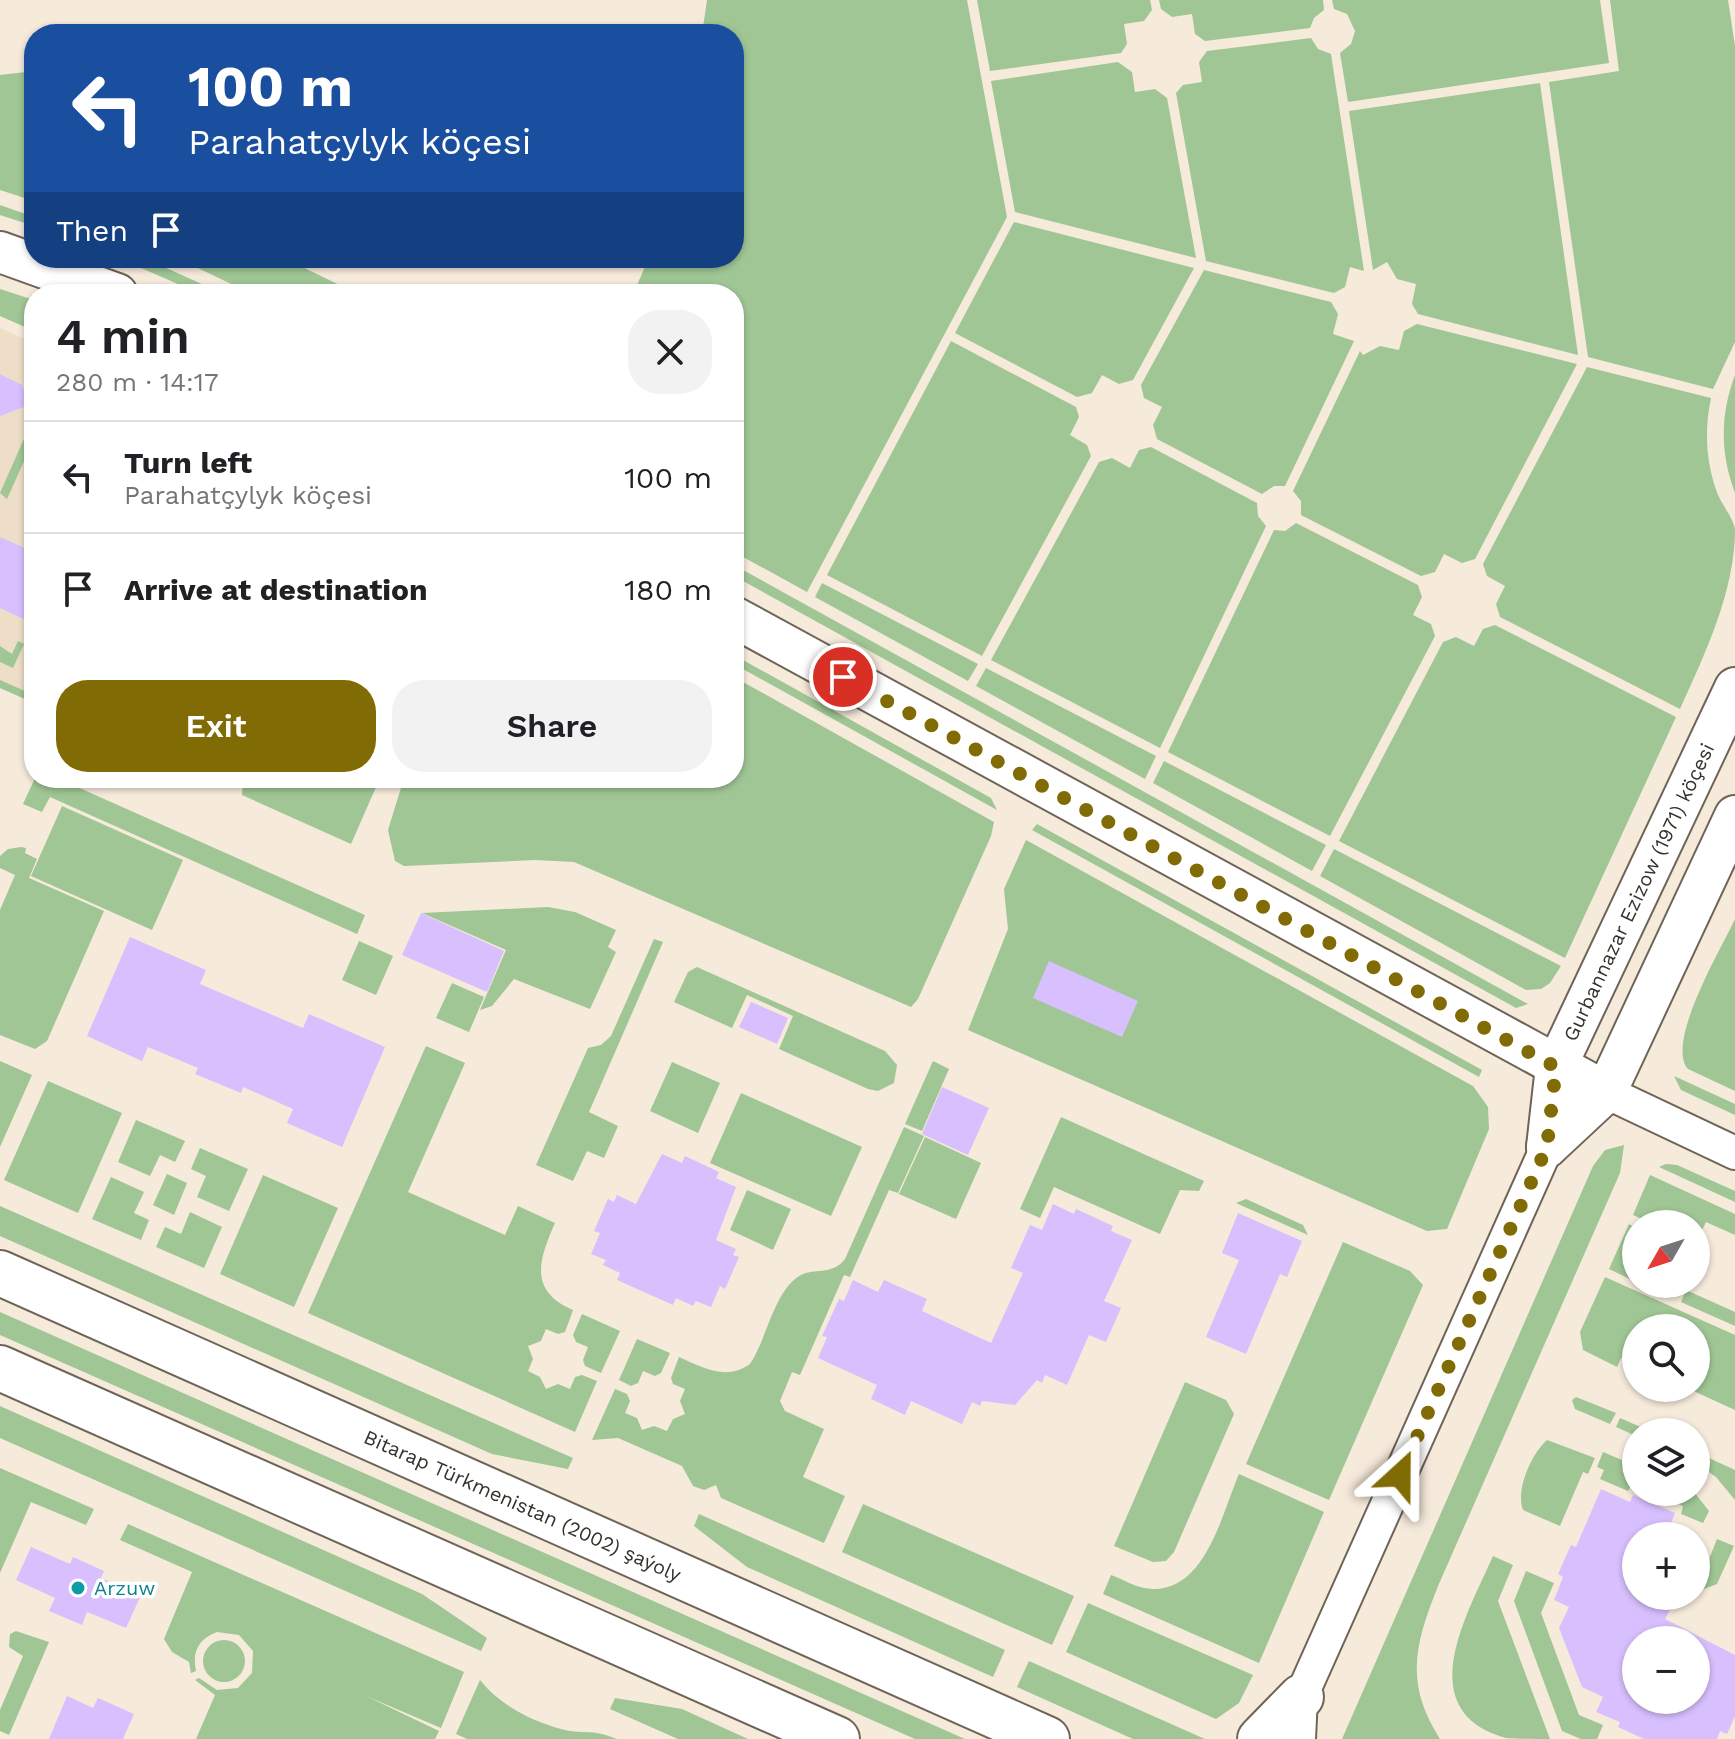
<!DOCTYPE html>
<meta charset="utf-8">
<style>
body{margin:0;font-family:"Work Sans",sans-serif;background:#f2f2f2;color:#202124;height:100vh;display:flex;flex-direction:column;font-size:30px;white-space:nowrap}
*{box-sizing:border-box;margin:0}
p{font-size:26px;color:#757577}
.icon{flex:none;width:44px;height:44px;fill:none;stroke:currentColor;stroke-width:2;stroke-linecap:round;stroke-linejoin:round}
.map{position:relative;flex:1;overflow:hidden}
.drawer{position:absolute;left:24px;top:284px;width:720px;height:504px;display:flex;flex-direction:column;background:#fff;border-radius:32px;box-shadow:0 2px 6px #0004}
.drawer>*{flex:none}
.guide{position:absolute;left:24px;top:24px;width:720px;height:244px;border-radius:32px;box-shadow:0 2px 6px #0004;background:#1a4fa0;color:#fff;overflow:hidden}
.needle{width:52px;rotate:231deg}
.tools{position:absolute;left:1622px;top:1210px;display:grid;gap:16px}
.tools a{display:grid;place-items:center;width:88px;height:88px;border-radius:50%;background:#fff;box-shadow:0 2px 6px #0004;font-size:40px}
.pin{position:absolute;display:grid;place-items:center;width:68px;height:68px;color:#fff;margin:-34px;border:4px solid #fff;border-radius:50%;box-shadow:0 2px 8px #0007}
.me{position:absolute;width:88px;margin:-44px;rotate:24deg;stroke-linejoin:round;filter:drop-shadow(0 0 6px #0008)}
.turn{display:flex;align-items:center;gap:28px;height:168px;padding:0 32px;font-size:36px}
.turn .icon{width:104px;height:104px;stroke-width:2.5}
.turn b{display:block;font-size:56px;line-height:68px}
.then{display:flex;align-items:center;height:76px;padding:0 32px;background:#0003;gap:16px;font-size:30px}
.round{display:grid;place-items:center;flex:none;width:84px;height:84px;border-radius:32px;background:#f2f2f2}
.overview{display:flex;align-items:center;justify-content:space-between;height:136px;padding:0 32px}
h1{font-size:48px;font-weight:600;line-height:60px}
.primary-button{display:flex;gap:16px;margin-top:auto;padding:16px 32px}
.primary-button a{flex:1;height:92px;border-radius:32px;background:#816b04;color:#fff;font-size:32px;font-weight:600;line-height:92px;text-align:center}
.primary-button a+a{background:#f2f2f2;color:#202124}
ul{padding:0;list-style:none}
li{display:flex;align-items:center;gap:24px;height:112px;padding:0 32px;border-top:2px solid #e0e0e0}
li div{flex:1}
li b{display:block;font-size:30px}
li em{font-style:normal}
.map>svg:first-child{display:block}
.built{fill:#eedec8}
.green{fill:#9fc694}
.building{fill:#d8bffe;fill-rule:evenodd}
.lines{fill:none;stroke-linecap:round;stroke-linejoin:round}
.minor-casing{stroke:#6e6457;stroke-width:36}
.tertiary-casing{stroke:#6e6457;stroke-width:44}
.primary-casing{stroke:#6e6457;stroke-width:48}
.minor{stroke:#fff;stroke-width:32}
.tertiary{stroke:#fff;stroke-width:40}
.primary{stroke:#fff;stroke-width:44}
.route{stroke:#816b04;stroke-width:14;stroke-dasharray:0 25.2}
.culture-dot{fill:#0f9aa8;stroke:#fff;stroke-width:3}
.labels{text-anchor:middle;stroke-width:7;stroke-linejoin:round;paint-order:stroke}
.street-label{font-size:20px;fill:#36322c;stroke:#fff}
.culture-label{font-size:20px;fill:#0d838f;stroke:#fff;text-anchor:start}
</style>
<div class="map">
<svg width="1735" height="1739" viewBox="0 0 1735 1739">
<rect width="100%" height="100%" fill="#f6eadb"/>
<path class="built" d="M 0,328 L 34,343 L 34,703 L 0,688 Z"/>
<path class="green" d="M 707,0 L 967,0 L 1007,217 L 807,592 L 734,552 L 734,294 L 633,294 L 649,258 L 734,258 L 734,34 L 702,34 Z
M 977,0 L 1150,0 L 1152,10 L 1144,21 L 1124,24 L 1127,44 L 1121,53 L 990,71 Z
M 1159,0 L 1323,0 L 1324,10 L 1314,18 L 1310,28 L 1205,41 L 1195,34 L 1192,14 L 1172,17 L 1161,9 Z
M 1332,0 L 1600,0 L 1609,63 L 1348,102 L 1340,53 L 1351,44 L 1355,31 L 1347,14 L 1334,9 Z
M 1610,0 L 1728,0 L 1735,46 L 1735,342 L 1713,389 L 1588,357 L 1549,82 L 1619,71 Z
M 1311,38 L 1318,49 L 1331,54 L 1364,271 L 1350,267 L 1345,287 L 1334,293 L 1206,261 L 1176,93 L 1183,85 L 1202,82 L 1199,62 L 1207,51 Z
M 1118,62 L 1132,72 L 1135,92 L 1155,89 L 1167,98 L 1196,258 L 1015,212 L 991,81 Z
M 34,71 L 34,201 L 0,190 L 0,75 Z
M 1540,83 L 1578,355 L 1418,314 L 1412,304 L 1416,284 L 1397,279 L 1387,262 L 1373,270 L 1349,111 Z
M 0,205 L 34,217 L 34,226 L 0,215 Z
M 1014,222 L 1194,268 L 1133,380 L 1119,384 L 1102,375 L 1092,393 L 1077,397 L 955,333 Z
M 118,258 L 144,258 L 224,294 L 201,294 Z
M 177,258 L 284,258 L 358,294 L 252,294 Z
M 1204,270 L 1331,302 L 1338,314 L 1333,334 L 1354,341 L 1285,486 L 1274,486 L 1262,494 L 1157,439 L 1153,425 L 1162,407 L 1144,398 L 1141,385 Z
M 0,289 L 34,300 L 34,331 L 0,316 Z
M 1417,324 L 1577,364 L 1475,559 L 1462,563 L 1444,554 L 1435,572 L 1421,576 L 1301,515 L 1301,501 L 1293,491 L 1360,351 L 1363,355 L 1380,346 L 1399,350 L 1404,331 Z
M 951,341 L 1076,407 L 1079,417 L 1070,435 L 1087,445 L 1091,456 L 982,656 L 827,575 Z
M 1587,367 L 1711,398 C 1704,431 1706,464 1718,495 C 1723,506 1733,518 1735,529 C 1735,591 1705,654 1680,709 L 1500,617 L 1496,604 L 1505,586 L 1487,576 L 1483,564 Z
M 1735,375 L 1735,493 C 1720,453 1720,415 1735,375 Z
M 34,416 L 34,439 L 7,499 L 0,493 Z
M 1151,447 L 1257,503 L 1258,516 L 1266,526 L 1160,748 L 991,660 L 1099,462 L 1112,458 L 1130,468 L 1139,450 Z
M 1296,523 L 1418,585 L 1422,597 L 1413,615 L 1431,624 L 1435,636 L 1330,836 L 1168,752 L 1274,530 L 1285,531 Z
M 734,565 L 1528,1004 L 1516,1008 L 734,576 Z
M 822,583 L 978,664 L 968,681 L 815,597 Z
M 1495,625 L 1676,717 L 1565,958 L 1339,841 L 1443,642 L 1456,637 L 1474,646 L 1483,629 Z
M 18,641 L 24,644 L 13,668 L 0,662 L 0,646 L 12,654 Z
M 734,655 L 991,798 L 997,810 L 734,664 Z
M 986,668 L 1156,756 L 1145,779 L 976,686 Z
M 734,677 L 994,822 L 991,836 L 918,999 L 911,1007 L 574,862 L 535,860 L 404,866 L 395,861 L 388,830 L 404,778 L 734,778 Z
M 0,680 L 34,695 L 34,703 L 0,688 Z
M 1164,761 L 1326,845 L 1312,871 L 1153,783 Z
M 35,778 L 57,778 L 365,915 L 357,934 L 50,797 L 42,812 L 23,804 Z
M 243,778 L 380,778 L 351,844 L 242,795 Z
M 62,806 L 183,860 L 152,930 L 31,876 Z
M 1037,824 L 1482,1070 L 1479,1077 L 1032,830 Z
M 1026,840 L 1473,1086 L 1488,1107 L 1489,1129 L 1447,1229 L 1427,1231 L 968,1030 L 1008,929 L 1004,889 Z
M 21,847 L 26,848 L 25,853 L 37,859 L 29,878 L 104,911 L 47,1041 L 35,1049 L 0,1035 L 0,910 L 15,875 L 0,868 L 0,856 L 8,849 Z
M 1334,849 L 1561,966 L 1550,983 L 1541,989 L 1526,990 L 1320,876 Z
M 548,907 L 575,912 L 616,930 L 608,947 L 616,952 L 590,1009 L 514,979 L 492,1006 L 480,1010 L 506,950 L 422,913 Z
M 1735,919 L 1735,1091 L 1688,1069 C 1665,1043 1721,949 1735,919 Z
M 654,939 L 663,942 L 589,1112 L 618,1126 L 604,1158 L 587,1151 L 573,1181 L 536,1165 L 588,1048 L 601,1045 L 611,1036 Z
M 359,941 L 393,956 L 376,995 L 342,980 Z
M 697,967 L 885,1051 L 897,1065 L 894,1083 L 878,1091 L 868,1089 L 779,1049 L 793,1016 L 747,995 L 732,1028 L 674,1002 L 688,972 Z
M 452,983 L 484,997 L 469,1032 L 436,1018 Z
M 426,1046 L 465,1063 L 408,1192 L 505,1235 L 518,1206 L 555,1223 C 539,1259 528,1291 573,1310 L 565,1332 L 558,1334 L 546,1329 L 541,1341 L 528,1346 L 533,1359 L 528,1371 L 540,1377 L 546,1389 L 558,1384 L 570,1389 L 575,1377 L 582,1375 L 597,1381 L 575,1432 L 308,1313 Z
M 0,1061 L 32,1075 L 0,1147 Z
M 933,1061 L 949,1069 L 922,1131 L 905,1124 Z
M 672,1062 L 720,1083 L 698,1133 L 650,1111 Z
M 1674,1076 L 1735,1104 L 1735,1115 L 1681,1090 Z
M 48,1081 L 122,1113 L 78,1213 L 4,1180 Z
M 741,1093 L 862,1147 L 831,1216 L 710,1163 Z
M 1061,1117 L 1204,1181 L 1199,1191 L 1180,1190 L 1160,1234 L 1054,1187 L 1040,1218 L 1020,1209 Z
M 136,1120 L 185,1141 L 175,1162 L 160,1155 L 150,1176 L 118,1162 Z
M 904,1127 L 924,1136 L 898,1193 L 889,1190 L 850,1277 L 844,1275 L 800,1375 L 792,1372 L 780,1401 L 785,1411 L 824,1429 L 803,1477 L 845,1496 L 824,1543 L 721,1498 L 716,1485 L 704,1490 L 693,1486 L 682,1466 L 618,1438 L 592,1440 L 615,1389 L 627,1394 L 630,1401 L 625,1413 L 637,1418 L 642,1430 L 654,1426 L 667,1431 L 673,1419 L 685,1414 L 680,1401 L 685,1389 L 673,1384 L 671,1378 L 679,1357 C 704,1368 726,1381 750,1364 C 767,1338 772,1299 795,1279 C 811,1265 830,1278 845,1259 Z
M 925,1137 L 981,1163 L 956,1219 L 899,1194 Z
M 1624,1145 L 1620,1173 L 1438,1586 C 1415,1644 1404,1683 1440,1739 L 1342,1739 L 1593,1166 L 1605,1150 Z
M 200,1148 L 248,1169 L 229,1211 L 197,1197 L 206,1176 L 191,1169 Z
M 1666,1164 L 1677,1165 L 1735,1191 L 1735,1202 L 1659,1167 Z
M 167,1174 L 187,1183 L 174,1215 L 153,1205 Z
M 263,1175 L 338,1208 L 294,1307 L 220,1274 Z
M 1650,1175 L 1735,1214 L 1735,1235 L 1706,1222 L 1696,1243 L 1696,1224 L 1653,1224 L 1633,1215 Z
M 111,1177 L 144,1192 L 134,1213 L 149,1220 L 141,1240 L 92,1219 Z
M 747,1190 L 791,1209 L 773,1250 L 730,1230 Z
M 1246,1199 L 1303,1225 L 1308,1235 L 1236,1203 Z
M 0,1206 L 573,1458 L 568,1469 L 492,1454 L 0,1236 Z
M 190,1212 L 222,1227 L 204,1268 L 156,1247 L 165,1227 L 181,1234 Z
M 1629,1224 L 1636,1228 L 1636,1282 L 1609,1269 Z
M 1343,1242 L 1410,1271 L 1423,1285 L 1329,1500 L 1246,1464 Z
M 1605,1277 L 1735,1335 L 1735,1410 L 1687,1388 L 1696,1388 L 1696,1328 L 1636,1328 L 1636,1365 L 1621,1358 L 1617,1367 L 1583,1350 L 1580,1332 Z
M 1641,1284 L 1678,1284 L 1672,1298 Z
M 1686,1290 L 1735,1312 L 1735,1326 L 1681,1302 Z
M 0,1312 L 965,1739 L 915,1739 L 0,1335 Z
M 582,1314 L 620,1331 L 601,1373 L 585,1366 L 583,1360 L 588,1347 L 576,1342 L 573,1335 Z
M 637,1339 L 670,1353 L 661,1373 L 655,1376 L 643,1371 L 638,1383 L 631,1386 L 619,1380 Z
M 1185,1382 L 1226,1400 L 1234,1414 L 1174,1552 L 1166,1561 L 1153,1562 L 1114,1546 Z
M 1576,1397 L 1616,1413 L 1610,1424 L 1575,1409 L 1572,1400 Z
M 0,1406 L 422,1594 L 487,1638 L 481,1651 L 0,1438 Z
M 1620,1418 L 1652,1432 L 1636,1432 L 1636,1436 L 1616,1427 Z
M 1547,1440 L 1595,1458 L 1588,1474 L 1583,1472 L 1560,1526 L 1523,1510 C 1515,1490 1532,1453 1547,1440 Z
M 1603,1452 L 1636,1466 L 1636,1486 L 1632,1484 L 1628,1491 L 1600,1479 L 1604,1470 L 1597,1467 Z
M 1696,1452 L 1735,1470 L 1735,1500 L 1716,1477 L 1696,1463 Z
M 0,1468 L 94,1509 L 86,1525 L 31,1502 L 0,1573 Z
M 1239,1474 L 1324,1512 L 1259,1663 L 1103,1594 L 1111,1575 C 1125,1580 1138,1589 1153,1589 C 1206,1590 1222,1513 1239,1474 Z
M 1651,1492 L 1694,1492 L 1709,1511 L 1703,1523 L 1681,1514 L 1683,1506 Z
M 863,1504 L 1074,1596 L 1052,1645 L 842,1552 Z
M 699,1514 L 1005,1650 L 993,1677 L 747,1567 L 694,1526 Z
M 128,1524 L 464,1672 L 441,1728 L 366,1696 L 439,1731 L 435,1739 L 196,1739 L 215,1695 L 195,1680 L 199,1678 L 217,1690 L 238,1688 L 252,1673 L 253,1651 L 239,1635 L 217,1632 C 198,1639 192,1652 196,1671 L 191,1673 L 189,1662 L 172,1652 L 164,1639 L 192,1572 L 120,1540 Z
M 1717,1539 L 1734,1546 L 1717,1584 L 1696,1592 Z
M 1493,1556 L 1513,1565 L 1498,1601 L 1550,1739 C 1536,1739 1519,1739 1506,1738 C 1410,1711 1467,1615 1493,1556 Z
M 1526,1571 L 1554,1583 L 1541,1613 L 1579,1715 L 1603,1725 L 1597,1739 L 1581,1739 L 1562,1731 L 1514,1601 Z
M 1088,1603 L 1253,1675 L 1239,1703 L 1216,1719 L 1066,1652 Z
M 16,1631 L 49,1642 L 9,1735 L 0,1731 L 0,1710 L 23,1656 L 9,1647 L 10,1634 Z
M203 1661a21 21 0 1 1 42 0a21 21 0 1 1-42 0Z
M 1029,1661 L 1205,1739 L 1133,1739 L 1017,1687 Z
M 480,1680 C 500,1705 529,1720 561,1729 C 582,1735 591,1728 617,1739 L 467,1739 L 456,1734 Z
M 615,1698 L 682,1709 L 748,1739 L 678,1739 L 610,1709 Z"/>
<path class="building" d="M 0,374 L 22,385 L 29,405 L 0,416 Z
M 0,537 L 34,552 L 34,624 L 0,608 Z
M 421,913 L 504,951 L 487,992 L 402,955 Z
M 130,937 L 206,970 L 200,984 L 303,1028 L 309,1014 L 385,1047 L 342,1147 L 287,1123 L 293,1109 L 243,1087 L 241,1093 L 195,1074 L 198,1068 L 148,1047 L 142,1061 L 87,1036 Z
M 1049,961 L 1138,1001 L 1122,1037 L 1033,998 Z
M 751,1002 L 788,1018 L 777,1044 L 739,1027 Z
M 942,1087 L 989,1108 L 968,1155 L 922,1134 Z
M 662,1154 L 682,1163 L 685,1156 L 719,1172 L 716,1178 L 736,1187 L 716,1240 L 736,1249 L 733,1255 L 739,1257 L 725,1289 L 720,1286 L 711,1307 L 696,1301 L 693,1306 L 676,1298 L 673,1305 L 617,1280 L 620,1273 L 603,1265 L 606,1260 L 591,1254 L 600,1233 L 594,1231 L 608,1199 L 614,1202 L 617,1195 L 636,1204 Z
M 1053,1204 L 1074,1214 L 1076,1209 L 1113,1226 L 1111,1231 L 1132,1240 L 1104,1301 L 1121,1308 L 1106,1342 L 1089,1335 L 1067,1385 L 1045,1375 L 1042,1383 L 1037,1380 L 1015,1405 L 982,1401 L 980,1406 L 972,1402 L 962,1424 L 911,1401 L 905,1415 L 871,1399 L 877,1385 L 818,1358 L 827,1337 L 822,1336 L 839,1299 L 844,1301 L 853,1280 L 878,1292 L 884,1280 L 927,1299 L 922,1311 L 991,1343 L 1023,1273 L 1011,1268 L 1030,1225 L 1042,1230 Z
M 1238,1213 L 1302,1241 L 1287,1277 L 1280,1274 L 1246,1354 L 1206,1337 L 1239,1260 L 1222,1253 Z
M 1601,1489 L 1630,1502 L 1633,1495 L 1675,1513 L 1666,1536 L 1636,1536 L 1636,1596 L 1677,1596 L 1665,1619 L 1735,1655 L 1735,1716 L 1727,1734 L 1720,1731 L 1717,1739 L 1644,1739 L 1618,1727 L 1620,1722 L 1596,1712 L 1603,1697 L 1582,1687 L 1559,1628 L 1569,1607 L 1554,1600 L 1563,1577 L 1558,1574 L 1571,1545 L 1576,1547 ZM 1636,1640 L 1696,1640 L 1696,1700 L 1636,1700 Z
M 31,1547 L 70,1564 L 73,1557 L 104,1571 L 101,1578 L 141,1595 L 126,1628 L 87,1612 L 82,1625 L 49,1611 L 55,1598 L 16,1580 Z
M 67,1696 L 93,1708 L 98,1698 L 134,1714 L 123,1739 L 49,1739 Z"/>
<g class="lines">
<defs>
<path id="minor" d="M 1606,1092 L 1735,1153
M 1299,1739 L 1301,1697 L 1547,1147"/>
<g id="tertiary">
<path d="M 0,252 L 117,294"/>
<path d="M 734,617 L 1606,1092"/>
<path id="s1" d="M 1547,1147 L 1556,1067 L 1735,688"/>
<path d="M 1547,1147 L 1606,1092 L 1735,816"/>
</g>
<g id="primary">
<path id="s2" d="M 0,1273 L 1047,1739"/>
<path d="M 0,1368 L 837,1739"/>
<path d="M 1260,1739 L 1301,1697"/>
</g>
</defs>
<use href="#minor" class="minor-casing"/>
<use href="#tertiary" class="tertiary-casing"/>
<use href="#primary" class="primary-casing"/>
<use href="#minor" class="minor"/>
<use href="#tertiary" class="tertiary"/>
<use href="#primary" class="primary"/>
</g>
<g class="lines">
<path class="route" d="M 843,677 L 1556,1067 L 1547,1147 L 1400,1475"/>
</g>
<circle class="culture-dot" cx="78" cy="1588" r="8"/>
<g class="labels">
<g class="street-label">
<text dy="7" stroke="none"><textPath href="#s1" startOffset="274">Gurbannazar Ezizow (1971) köçesi</textPath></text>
<text dy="7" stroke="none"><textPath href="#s2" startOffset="572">Bitarap Türkmenistan (2002) şaýoly</textPath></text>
</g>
<g class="culture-label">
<text x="94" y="1595">Arzuw</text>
</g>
</g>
</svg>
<div class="tools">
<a><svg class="needle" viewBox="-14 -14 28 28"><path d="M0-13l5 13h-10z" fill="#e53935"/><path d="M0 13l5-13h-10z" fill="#757577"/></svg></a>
<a><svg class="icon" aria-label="search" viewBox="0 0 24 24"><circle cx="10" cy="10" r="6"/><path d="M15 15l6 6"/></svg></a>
<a><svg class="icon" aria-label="layers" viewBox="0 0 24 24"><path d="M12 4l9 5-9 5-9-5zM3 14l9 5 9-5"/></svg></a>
<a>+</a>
<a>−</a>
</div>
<div class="pin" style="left:843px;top:677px;background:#d93025"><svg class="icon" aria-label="arrive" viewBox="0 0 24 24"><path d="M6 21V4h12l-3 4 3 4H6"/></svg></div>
<svg class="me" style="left:1400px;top:1475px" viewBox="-20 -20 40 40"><path d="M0-17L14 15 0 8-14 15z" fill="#816b04" stroke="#fff" stroke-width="4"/></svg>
<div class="guide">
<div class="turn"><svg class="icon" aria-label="left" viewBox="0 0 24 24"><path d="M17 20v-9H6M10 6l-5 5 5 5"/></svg><div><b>100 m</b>Parahatçylyk köçesi</div></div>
<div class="then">Then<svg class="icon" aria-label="arrive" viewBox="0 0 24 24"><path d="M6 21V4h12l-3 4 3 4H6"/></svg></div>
</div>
<section class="drawer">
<div class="overview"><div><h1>4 min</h1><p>280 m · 14:17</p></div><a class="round"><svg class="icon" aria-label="close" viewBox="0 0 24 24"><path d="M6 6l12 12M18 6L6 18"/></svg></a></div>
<ul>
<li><svg class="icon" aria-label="left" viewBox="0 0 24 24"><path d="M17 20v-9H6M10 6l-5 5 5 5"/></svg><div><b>Turn left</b><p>Parahatçylyk köçesi</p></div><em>100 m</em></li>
<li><svg class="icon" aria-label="arrive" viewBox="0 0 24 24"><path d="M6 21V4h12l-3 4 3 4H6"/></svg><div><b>Arrive at destination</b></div><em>180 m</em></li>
</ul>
<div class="primary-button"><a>Exit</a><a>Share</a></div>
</section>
</div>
